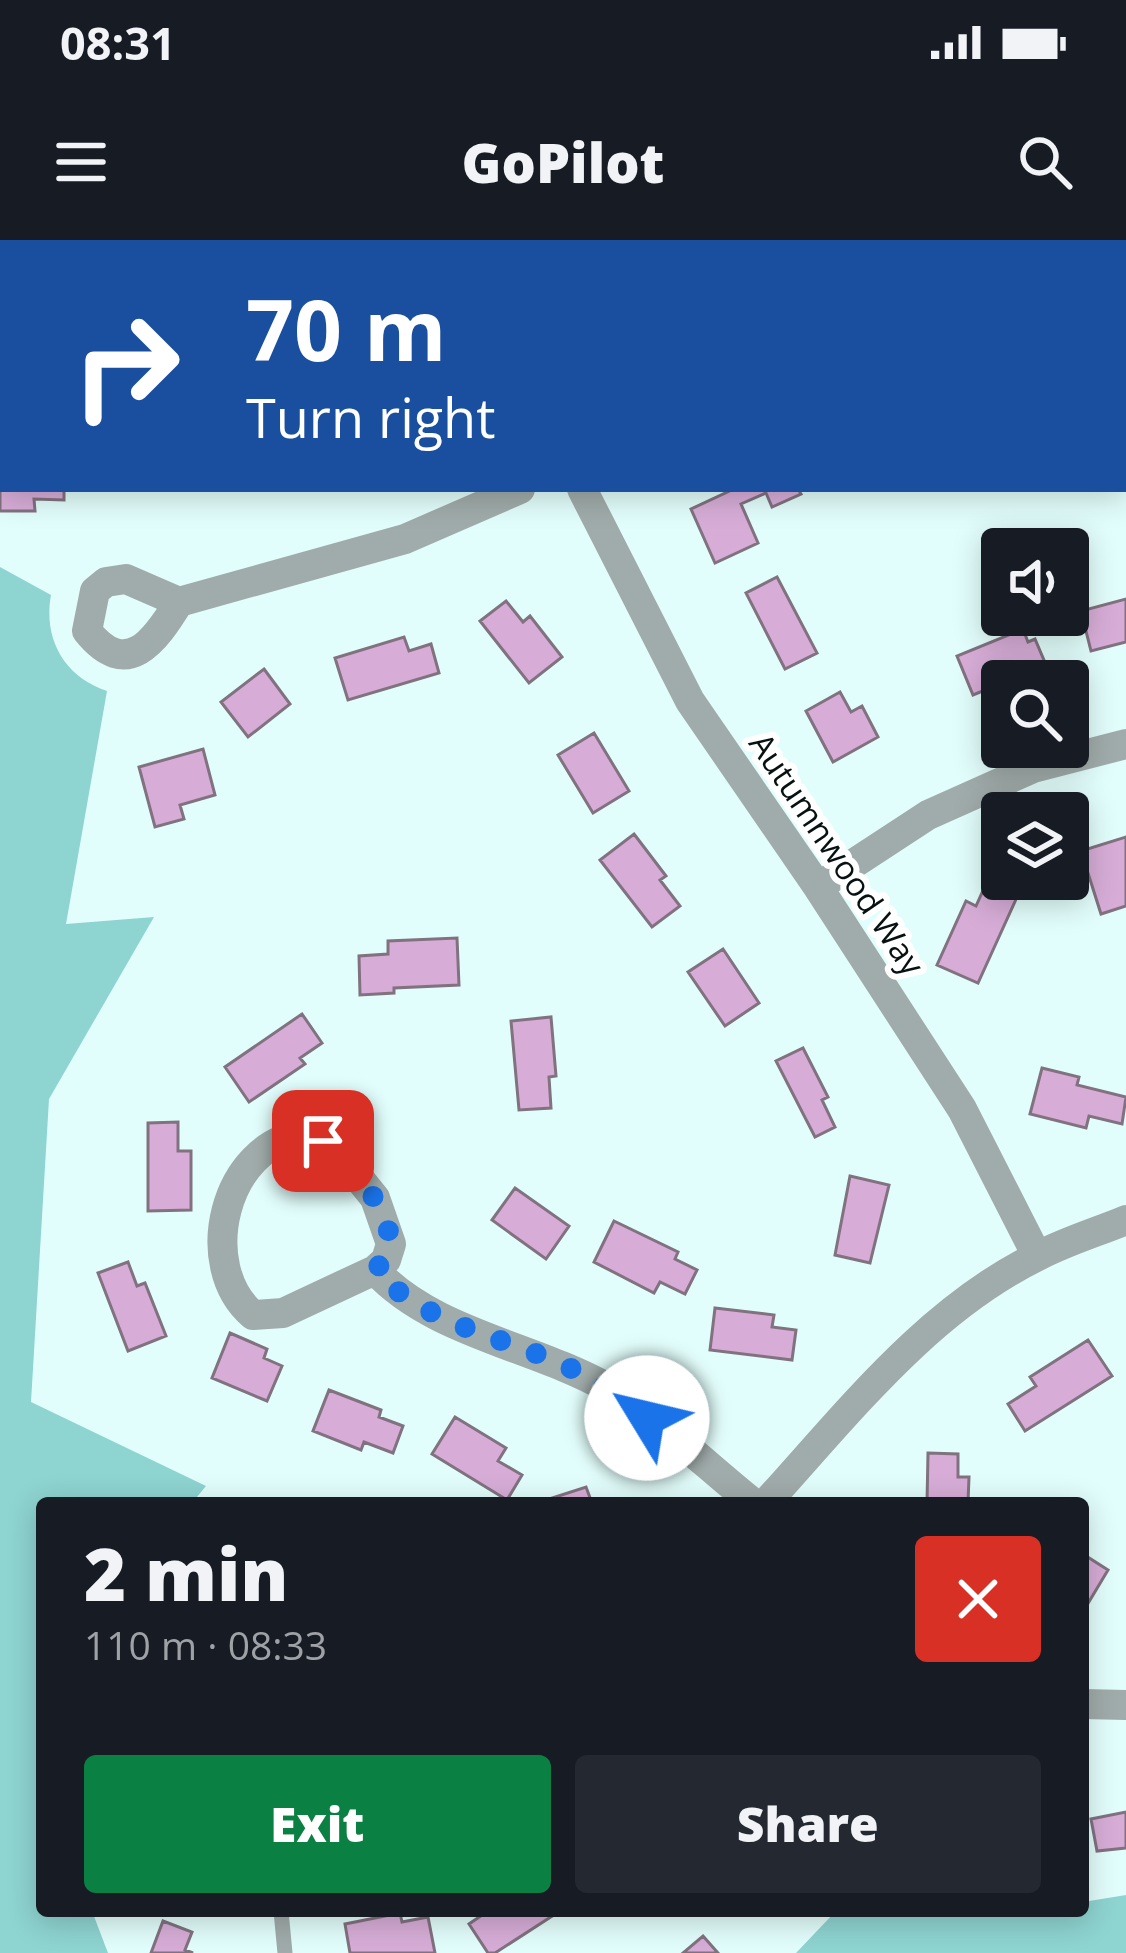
<!DOCTYPE html>
<meta charset="utf-8">
<style>
body{margin:0;font-family:"Open Sans",sans-serif;background:#242831;color:#f1f3f6;height:100vh;display:flex;flex-direction:column;font-size:45px;white-space:nowrap}
*{box-sizing:border-box;margin:0}
p{font-size:39px;color:#9ea1a6}
.icon{flex:none;width:66px;height:66px;fill:none;stroke:currentColor;stroke-width:2;stroke-linecap:round;stroke-linejoin:round}
.map{position:relative;flex:1;overflow:hidden}
.drawer{position:absolute;left:36px;top:1257px;width:1053px;height:420px;display:flex;flex-direction:column;background:#171b24;border-radius:12px;box-shadow:0 6px 30px #0003}
.drawer>*{flex:none}
.hud{position:absolute;left:0px;top:0px;width:1128px;height:252px;box-shadow:0 6px 30px #0003;background:#1a4fa0;color:#fff;overflow:hidden}
.controls{position:absolute;left:981px;top:288px;display:grid;gap:24px}
.controls a{display:grid;place-items:center;width:108px;height:108px;border-radius:12px;background:#171b24;box-shadow:0 6px 30px #0003;font-size:60px}
.pin{position:absolute;display:grid;place-items:center;width:102px;height:102px;color:#fff;margin:-51px;border-radius:24px;box-shadow:0 6px 18px #0006}
.me{position:absolute;width:132px;margin:-66px;rotate:306deg;stroke-linejoin:round;filter:drop-shadow(0 0 9px #0008)}
.turn{display:flex;align-items:center;gap:42px;height:252px;padding:0 48px;font-size:54px}
.turn .icon{width:156px;height:156px;stroke-width:2.5}
.turn b{display:block;font-size:84px;line-height:102px}
.round{display:grid;place-items:center;flex:none;width:126px;height:126px;border-radius:12px;background:#242831}
.headline{display:flex;align-items:center;justify-content:space-between;height:204px;padding:0 48px}
h1{font-size:72px;font-weight:800;line-height:90px}
.cta{display:flex;gap:24px;margin-top:auto;padding:24px 48px}
.cta a{flex:1;height:138px;border-radius:12px;background:#0b8043;color:#fff;font-size:48px;font-weight:800;line-height:138px;text-align:center}
.cta a+a{background:#242831;color:#f1f3f6}
.status{display:flex;justify-content:space-between;align-items:center;height:84px;padding:0 60px;background:#171b24;direction:ltr}
.status svg{height:33px;fill:currentColor}
header{display:flex;justify-content:space-between;align-items:center;height:156px;padding:0 48px;background:#171b24;font-size:54px;font-weight:800}
.map>svg:first-child{display:block}
.green{fill:#8ed4d1}
.building{fill:#d7add7;stroke:#817280;stroke-width:3}
.lines{fill:none;stroke-linecap:round;stroke-linejoin:round}
.lane{stroke:#a0acab;stroke-width:15}
.street{stroke:#a0acab;stroke-width:30}
.route{stroke:#1a73e8;stroke-width:21;stroke-dasharray:0 37.8}
.labels{text-anchor:middle;stroke-width:12;stroke-linejoin:round;paint-order:stroke}
.street-label{font-size:33px;fill:#081111;stroke:#fff}
</style>
<div class="status"><b>08:31</b><svg viewBox="0 0 49 12"><path d="M0 12V9h3v3zM5 12V6h3v6zM10 12V3h3v9zM15 12V0h3v12zM26 1h20v11H26zM47 4h2v5h-2z"/></svg></div>
<header><svg class="icon" aria-label="menu" viewBox="0 0 24 24"><path d="M4 6h16M4 12h16M4 18h16"/></svg>GoPilot<svg class="icon" aria-label="search" viewBox="0 0 24 24"><circle cx="10" cy="10" r="6"/><path d="M15 15l6 6"/></svg></header>
<div class="map">
<svg width="1126" height="1713" viewBox="0 0 1126 1713">
<rect width="100%" height="100%" fill="#e2fefc"/>
<path class="green" d="M 0,327 L 51,355 C 43,399 64,437 107,451 L 66,684 L 154,677 L 49,859 L 31,1162 L 206,1246 L 192,1263 L 42,1263 L 42,1435 L 37,1449 L 42,1459 L 42,1671 L 92,1671 L 108,1713 L 0,1713 Z
M 1126,1655 L 1126,1713 L 796,1713 L 835,1672 L 1083,1671 L 1083,1662 Z"/>
<path class="building" d="M 752,0 L 844,0 L 759,3 Z
M 0,226 L 3,249 L 64,249 L 64,260 L 34,259 L 35,271 L 0,271 Z
M 734,249 L 798,249 L 801,254 L 772,267 L 766,253 L 741,264 L 758,303 L 715,323 L 691,269 Z
M 777,337 L 817,413 L 785,429 L 746,353 Z
M 1126,359 L 1126,402 L 1091,411 L 1081,371 Z
M 506,361 L 523,382 L 530,376 L 562,417 L 529,443 L 480,381 Z
M 1023,389 L 1028,402 L 1035,399 L 1046,425 L 973,455 L 957,416 Z
M 404,397 L 409,411 L 431,404 L 439,433 L 348,460 L 335,418 Z
M 264,429 L 290,464 L 248,497 L 221,462 Z
M 840,452 L 851,472 L 862,466 L 878,497 L 833,522 L 806,471 Z
M 594,493 L 629,551 L 593,573 L 558,515 Z
M 203,509 L 215,555 L 180,565 L 184,579 L 155,587 L 139,527 Z
M 634,594 L 666,636 L 660,640 L 680,666 L 652,687 L 600,620 Z
M 1126,597 L 1126,666 L 1101,674 L 1081,611 Z
M 986,644 L 1017,657 L 978,743 L 937,725 L 966,661 L 976,666 Z
M 457,698 L 459,745 L 394,748 L 394,753 L 360,755 L 359,716 L 388,714 L 388,701 Z
M 723,709 L 759,763 L 725,786 L 688,732 Z
M 302,774 L 322,803 L 300,818 L 305,824 L 249,862 L 225,827 Z
M 551,777 L 556,836 L 549,837 L 551,868 L 519,870 L 511,781 Z
M 803,808 L 828,857 L 822,860 L 835,887 L 815,897 L 776,821 Z
M 1042,828 L 1079,837 L 1077,845 L 1126,857 L 1122,884 L 1089,876 L 1086,888 L 1030,874 Z
M 178,882 L 178,911 L 191,911 L 191,970 L 148,971 L 148,883 Z
M 850,936 L 889,945 L 870,1023 L 835,1015 Z
M 515,948 L 569,986 L 546,1019 L 492,980 Z
M 614,981 L 678,1012 L 675,1019 L 697,1030 L 685,1054 L 660,1042 L 654,1053 L 594,1022 Z
M 128,1022 L 137,1046 L 145,1043 L 166,1096 L 128,1111 L 98,1033 Z
M 715,1068 L 774,1075 L 772,1087 L 796,1090 L 792,1120 L 710,1110 Z
M 230,1093 L 267,1109 L 264,1118 L 282,1126 L 267,1161 L 212,1138 Z
M 1088,1100 L 1112,1136 L 1025,1191 L 1008,1164 L 1036,1146 L 1030,1137 Z
M 329,1150 L 381,1170 L 379,1177 L 403,1186 L 393,1213 L 364,1202 L 361,1210 L 313,1191 Z
M 455,1177 L 506,1208 L 498,1221 L 522,1235 L 507,1260 L 432,1214 Z
M 928,1213 L 958,1214 L 958,1237 L 969,1237 L 968,1263 L 927,1263 Z
M 586,1247 L 592,1263 L 547,1263 L 546,1260 Z
M 1083,1314 L 1108,1330 L 1087,1365 L 1083,1362 Z
M 1126,1572 L 1126,1608 L 1097,1611 L 1091,1579 Z
M 488,1671 L 560,1671 L 495,1713 L 488,1713 L 469,1684 Z
M 400,1673 L 402,1682 L 428,1677 L 435,1713 L 350,1713 L 345,1684 Z
M 163,1681 L 192,1692 L 185,1710 L 193,1713 L 151,1713 Z
M 703,1696 L 718,1713 L 683,1713 Z"/>
<g class="lines">
<path class="lane" d="M 281,1671 L 285,1713"/>
<path class="street" d="M 655,0 L 656,3
M 1125,9 L 1126,13
M 582,249 L 690,461 L 818,647 L 962,869 L 1037,1016
M 179,362 C 155,401 127,441 87,391 L 95,351 L 106,342 L 126,339 L 179,362 L 405,299 L 520,249
M 818,647 L 928,575 L 1033,528 L 1126,504
M 303,895 L 332,905 L 375,958 L 391,1004 L 386,1020 L 375,1030 L 283,1073 L 253,1075 C 195,1026 224,904 303,895 Z
M 375,1030 C 431,1092 533,1106 606,1147 C 653,1174 709,1228 753,1263
M 766,1263 C 848,1173 928,1069 1040,1015 C 1067,1001 1097,992 1126,980
M 1083,1464 L 1126,1465"/>
</g>
<g class="lines">
<path class="route" d="M 323,901 L 332,905 C 357,938 416,990 375,1030 C 423,1083 496,1095 559,1123 C 592,1137 620,1156 647,1178"/>
</g>
<g class="labels">
<g class="street-label">
<text transform="translate(837 614) rotate(56)" y="12">Autumnwood Way</text>
</g>
</g>
</svg>
<div class="controls">
<a><svg class="icon" aria-label="sound" viewBox="0 0 24 24"><path d="M4 9h4l5-4v14l-5-4H4zM17 9q2 3 0 6"/></svg></a>
<a><svg class="icon" aria-label="search" viewBox="0 0 24 24"><circle cx="10" cy="10" r="6"/><path d="M15 15l6 6"/></svg></a>
<a><svg class="icon" aria-label="layers" viewBox="0 0 24 24"><path d="M12 4l9 5-9 5-9-5zM3 14l9 5 9-5"/></svg></a>
</div>
<div class="pin" style="left:323px;top:901px;background:#d93025"><svg class="icon" aria-label="arrive" viewBox="0 0 24 24"><path d="M6 21V4h12l-3 4 3 4H6"/></svg></div>
<svg class="me" style="left:647px;top:1178px" viewBox="-20 -20 40 40"><circle r="19" fill="#fff"/><path d="M0-13L10 11 0 6-10 11z" fill="#1a73e8"/></svg>
<div class="hud">
<div class="turn"><svg class="icon" aria-label="right" viewBox="0 0 24 24"><path d="M7 20v-9h11M14 6l5 5-5 5"/></svg><div><b>70 m</b>Turn right</div></div>
</div>
<section class="drawer">
<div class="headline"><div><h1>2 min</h1><p>110 m · 08:33</p></div><a class="round" style="background:#d93025;color:#fff"><svg class="icon" aria-label="close" viewBox="0 0 24 24"><path d="M6 6l12 12M18 6L6 18"/></svg></a></div>
<div class="cta"><a>Exit</a><a>Share</a></div>
</section>
</div>
